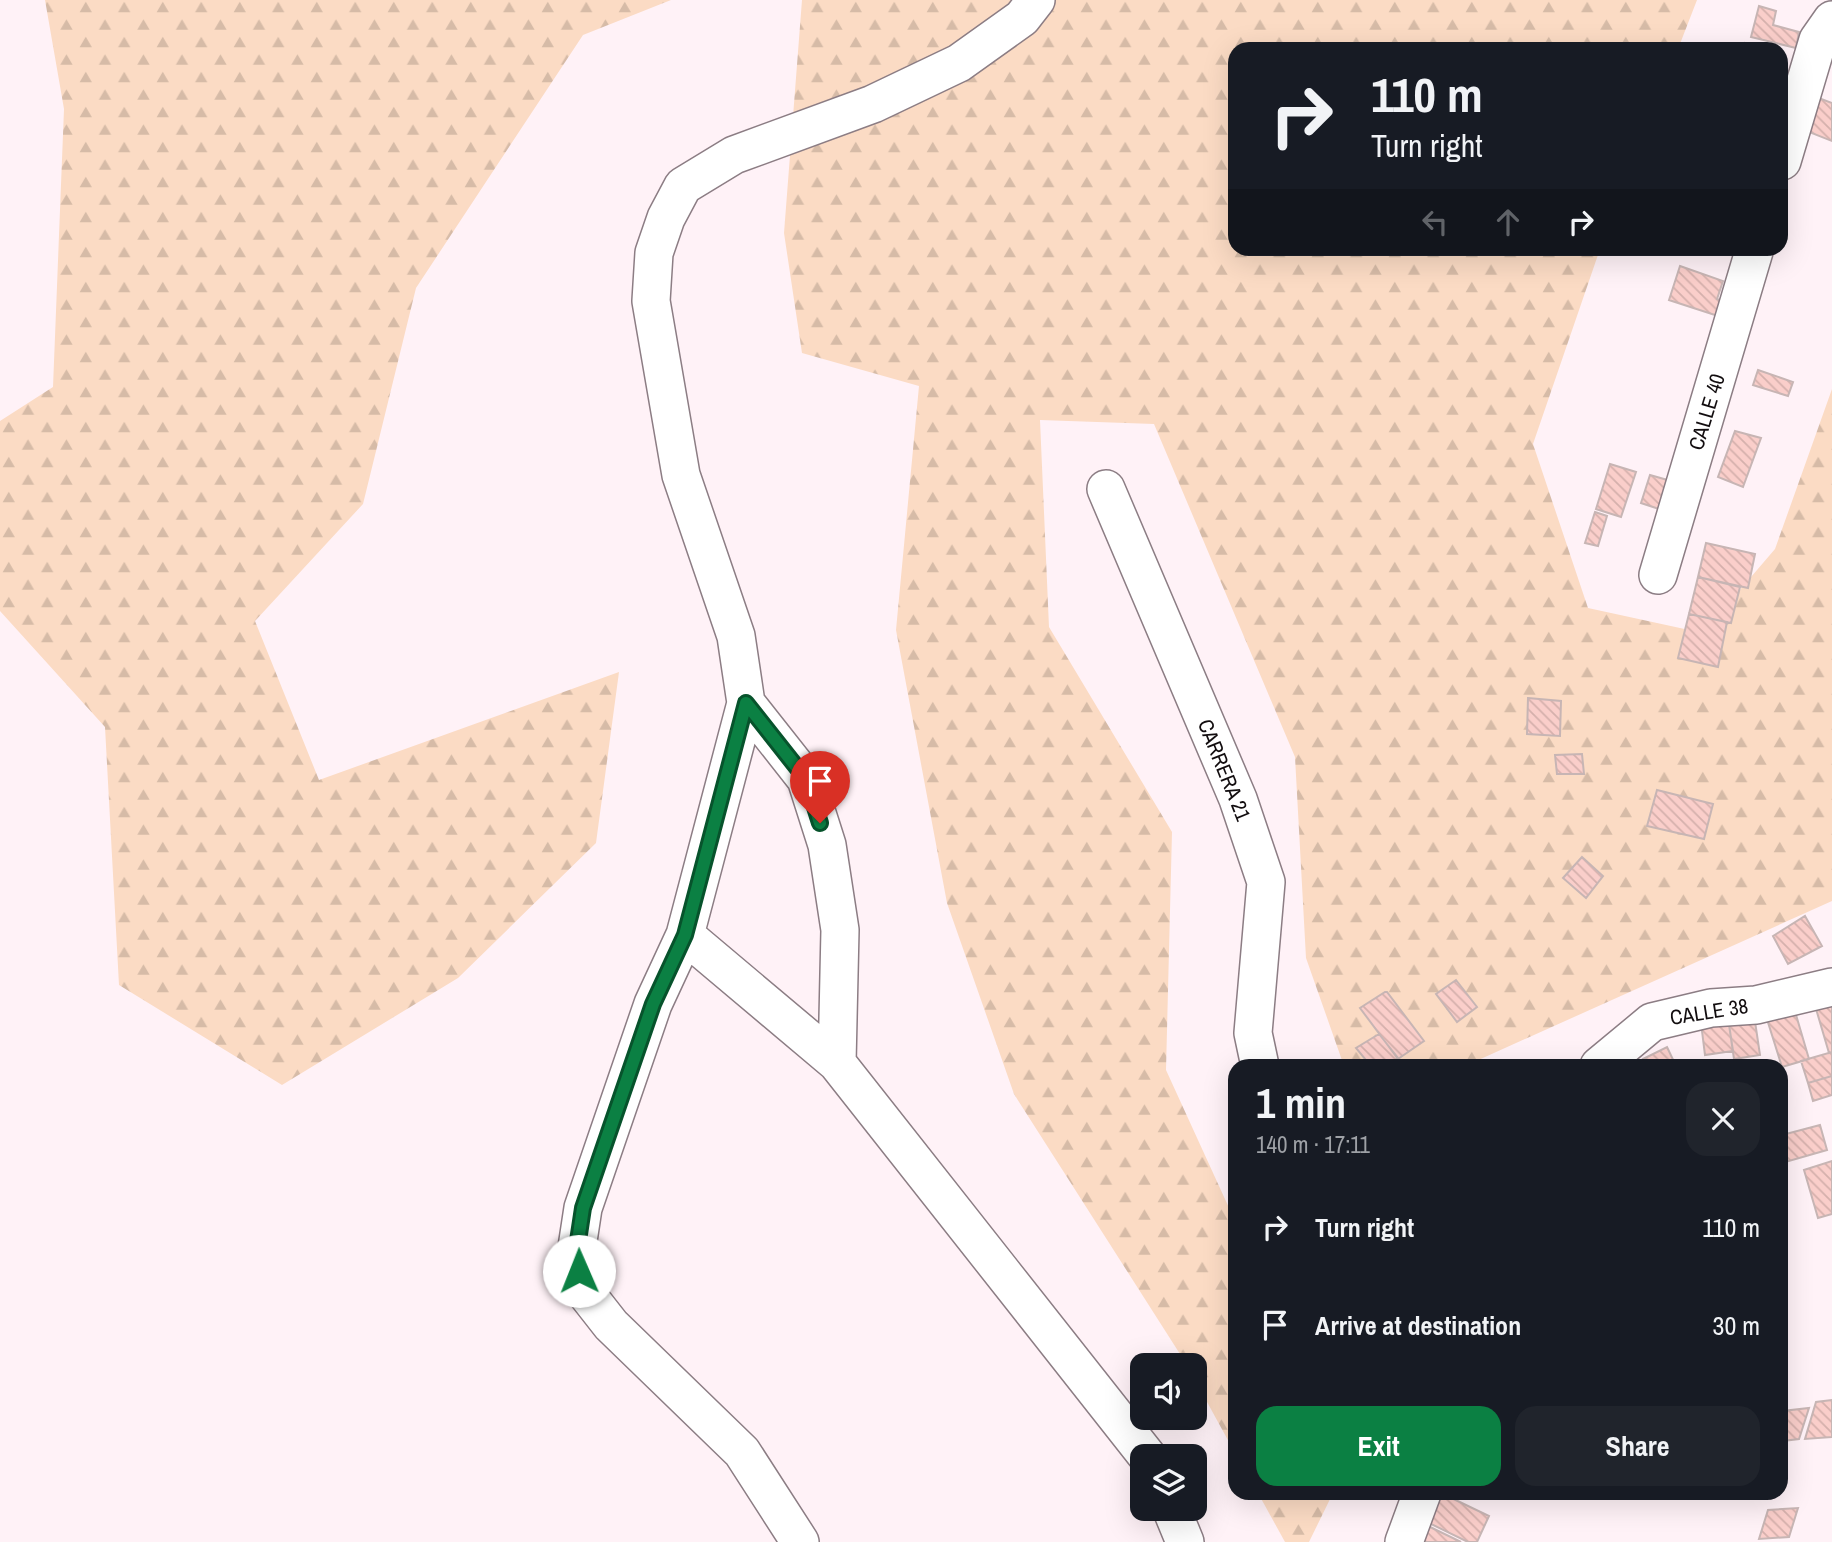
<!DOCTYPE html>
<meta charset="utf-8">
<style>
body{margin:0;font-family:"Archivo Narrow",sans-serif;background:#20242c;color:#f1f3f6;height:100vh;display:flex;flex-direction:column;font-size:26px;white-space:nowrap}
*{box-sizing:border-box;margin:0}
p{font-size:23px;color:#9ea1a6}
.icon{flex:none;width:38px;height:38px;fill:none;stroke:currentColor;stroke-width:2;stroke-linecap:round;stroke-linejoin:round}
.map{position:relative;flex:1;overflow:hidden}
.sheet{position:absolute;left:1228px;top:1059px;width:560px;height:441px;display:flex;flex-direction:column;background:#171b24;border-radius:21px;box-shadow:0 7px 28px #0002}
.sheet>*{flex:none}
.banner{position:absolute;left:1228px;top:42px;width:560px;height:214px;border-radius:21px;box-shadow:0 7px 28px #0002;background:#171b24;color:#f1f3f6;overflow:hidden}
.controls{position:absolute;left:1130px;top:1353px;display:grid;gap:14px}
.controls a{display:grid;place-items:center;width:77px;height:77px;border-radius:14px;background:#171b24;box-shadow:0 7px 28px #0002;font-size:35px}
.pin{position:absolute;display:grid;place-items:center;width:60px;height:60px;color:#fff;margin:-72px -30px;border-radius:50% 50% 50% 0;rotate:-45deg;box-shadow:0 0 7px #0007}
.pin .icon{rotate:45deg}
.me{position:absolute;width:77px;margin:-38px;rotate:359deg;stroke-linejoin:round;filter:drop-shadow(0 0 5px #0008)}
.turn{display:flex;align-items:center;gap:24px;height:147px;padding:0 28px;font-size:32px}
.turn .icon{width:91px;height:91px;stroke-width:2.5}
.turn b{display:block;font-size:49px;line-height:60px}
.lanes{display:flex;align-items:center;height:66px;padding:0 28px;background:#0003;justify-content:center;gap:35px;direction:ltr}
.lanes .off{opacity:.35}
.round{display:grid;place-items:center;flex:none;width:74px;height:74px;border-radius:21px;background:#20242c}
.head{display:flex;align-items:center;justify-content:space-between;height:119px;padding:0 28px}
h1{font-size:42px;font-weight:700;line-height:52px}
.primary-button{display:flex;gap:14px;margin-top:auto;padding:14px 28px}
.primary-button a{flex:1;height:80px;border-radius:21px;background:#0b8043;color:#fff;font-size:28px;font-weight:700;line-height:80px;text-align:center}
.primary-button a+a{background:#20242c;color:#f1f3f6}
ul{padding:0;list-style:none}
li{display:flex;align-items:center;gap:21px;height:98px;padding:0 28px}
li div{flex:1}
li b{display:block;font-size:26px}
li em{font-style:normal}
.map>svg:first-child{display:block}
.forest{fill:url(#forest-firs)}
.building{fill:url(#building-back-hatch);stroke:#c7b5b4;stroke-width:2}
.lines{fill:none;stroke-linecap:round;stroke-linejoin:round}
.street-casing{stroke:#8c7d84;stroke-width:40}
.street{stroke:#fff;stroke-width:37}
.route-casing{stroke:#07532c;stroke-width:18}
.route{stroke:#0b8043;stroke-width:12}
.labels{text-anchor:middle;stroke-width:5;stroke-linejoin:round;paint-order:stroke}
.street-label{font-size:21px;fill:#120d0f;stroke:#fff}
</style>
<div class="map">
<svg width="1832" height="1542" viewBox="0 0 1832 1542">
<defs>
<pattern id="forest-firs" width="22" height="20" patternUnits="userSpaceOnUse" patternTransform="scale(1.75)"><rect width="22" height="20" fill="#fbdbc4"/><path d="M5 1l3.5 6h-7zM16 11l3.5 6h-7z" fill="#d6bba7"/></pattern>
<pattern id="building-back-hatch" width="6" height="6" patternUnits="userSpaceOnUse" patternTransform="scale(1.75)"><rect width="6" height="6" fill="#faceca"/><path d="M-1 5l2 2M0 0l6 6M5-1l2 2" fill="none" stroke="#d5b0ac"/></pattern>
</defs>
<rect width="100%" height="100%" fill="#fff2f7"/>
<path class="forest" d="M 45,0 L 671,0 L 583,35 L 416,288 L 363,504 L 255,621 L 319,780 L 619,672 L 596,843 L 458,978 L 282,1085 L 119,985 L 105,727 L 0,611 L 0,421 L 53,387 L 64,109 Z
M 802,0 L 1697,0 L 1678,49 L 1236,49 L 1236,248 L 1600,249 L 1533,444 L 1588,608 L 1703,633 L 1775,549 L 1832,389 L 1832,901 L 1474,1062 L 1473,1066 L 1344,1066 L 1306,958 L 1295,757 L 1154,424 L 1040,420 L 1049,627 L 1172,832 L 1166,1070 L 1235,1221 L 1235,1453 L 1195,1380 L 1195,1365 L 1187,1365 L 1014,1094 L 947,903 L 896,630 L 919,386 L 802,353 L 784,233 Z
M 1258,1493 L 1333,1493 L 1309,1542 L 1285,1542 Z"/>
<path class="building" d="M 1759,6 L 1776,11 L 1773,25 L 1799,32 L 1796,48 L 1751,37 Z
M 1745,43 L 1769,49 L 1743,49 Z
M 1816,97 L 1832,103 L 1832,141 L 1804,130 Z
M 1680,266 L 1723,281 L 1717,299 L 1725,301 L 1721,317 L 1669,300 Z
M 1758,370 L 1793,382 L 1788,396 L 1753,385 Z
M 1735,431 L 1761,438 L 1743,487 L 1718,477 Z
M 1610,464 L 1636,472 L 1621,517 L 1596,509 Z
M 1650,475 L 1671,481 L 1662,510 L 1641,503 Z
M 1595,512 L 1607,516 L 1598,546 L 1585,543 Z
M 1706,543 L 1755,554 L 1748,588 L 1698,577 Z
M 1698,577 L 1740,587 L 1731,623 L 1689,614 Z
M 1689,614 L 1727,622 L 1718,667 L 1678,658 Z
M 1528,698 L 1561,701 L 1560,736 L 1527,734 Z
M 1582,754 L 1584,774 L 1557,774 L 1555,755 Z
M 1657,790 L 1713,804 L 1704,839 L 1647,826 Z
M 1582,857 L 1603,876 L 1586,898 L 1563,878 Z
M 1805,916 L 1822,946 L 1788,964 L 1773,936 Z
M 1456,980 L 1477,1007 L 1457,1022 L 1436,994 Z
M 1385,992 L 1387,992 L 1424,1041 L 1398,1059 L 1360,1008 Z
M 1832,996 L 1832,1052 L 1829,1053 L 1814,1002 Z
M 1753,1008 L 1760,1055 L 1734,1059 L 1727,1011 Z
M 1794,1008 L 1809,1059 L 1782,1067 L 1766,1016 Z
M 1727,1011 L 1733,1051 L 1705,1055 L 1700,1015 Z
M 1379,1034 L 1398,1058 L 1385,1066 L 1358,1066 L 1366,1060 L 1356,1048 Z
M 1667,1047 L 1676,1066 L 1647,1066 L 1643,1059 Z
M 1832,1052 L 1832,1076 L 1808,1083 L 1801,1061 Z
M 1832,1076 L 1832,1095 L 1813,1101 L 1808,1083 Z
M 1820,1125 L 1827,1150 L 1782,1163 L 1782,1135 Z
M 1832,1161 L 1832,1214 L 1818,1218 L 1804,1170 Z
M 1832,1400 L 1832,1437 L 1805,1439 L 1816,1402 Z
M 1809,1408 L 1799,1439 L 1782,1441 L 1783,1411 Z
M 1441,1493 L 1489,1516 L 1477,1542 L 1468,1542 L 1427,1522 Z
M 1798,1508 L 1789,1537 L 1759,1539 L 1768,1510 Z
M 1426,1525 L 1461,1542 L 1418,1542 Z"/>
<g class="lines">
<defs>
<path id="street" d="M 1782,161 L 1818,40 L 1832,20
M 1106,489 L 1238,799 L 1266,882 L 1253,1033 L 1260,1066
M 1658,575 L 1755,248
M 746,703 L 806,779 L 827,845 L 840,930 L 837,1063
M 685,935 L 837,1063 L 1147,1456
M 1599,1066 L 1652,1022 L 1711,1008 L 1756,1005 L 1832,987
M 1171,1508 L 1185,1542
M 800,1542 L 742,1452 L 611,1325 L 582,1288 L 576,1254 L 583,1208 L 653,1004 L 685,935 L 746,703 L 736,636 L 681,475 L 651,301 L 654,253 L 666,218 L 683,186 L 734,155 L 873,104 L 959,63 L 1022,18 L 1036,0
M 1404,1542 L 1422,1493"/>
</defs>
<use href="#street" class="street-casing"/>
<use href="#street" class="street"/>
</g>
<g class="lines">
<defs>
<path id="route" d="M 579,1271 L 576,1254 L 583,1208 L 653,1004 L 685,935 L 746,703 L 806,779 L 820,823"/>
</defs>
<use href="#route" class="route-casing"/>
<use href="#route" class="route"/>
</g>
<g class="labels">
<g class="street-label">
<text transform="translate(1707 412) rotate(-73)" y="7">CALLE 40</text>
<text transform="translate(1224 770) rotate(68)" y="7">CARRERA 21</text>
<text transform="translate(1709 1012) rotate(-9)" y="7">CALLE 38</text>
</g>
</g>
</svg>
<div class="controls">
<a><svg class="icon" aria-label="sound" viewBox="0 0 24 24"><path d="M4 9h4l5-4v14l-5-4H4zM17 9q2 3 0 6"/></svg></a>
<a><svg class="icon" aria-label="layers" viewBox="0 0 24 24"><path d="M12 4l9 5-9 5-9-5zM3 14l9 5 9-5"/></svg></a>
</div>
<div class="pin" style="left:820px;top:823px;background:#d93025"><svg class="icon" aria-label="arrive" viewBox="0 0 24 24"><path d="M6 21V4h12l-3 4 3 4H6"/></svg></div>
<svg class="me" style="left:579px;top:1271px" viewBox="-20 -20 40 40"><circle r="19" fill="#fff"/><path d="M0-13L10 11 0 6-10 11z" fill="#0b8043"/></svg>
<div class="banner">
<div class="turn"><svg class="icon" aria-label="right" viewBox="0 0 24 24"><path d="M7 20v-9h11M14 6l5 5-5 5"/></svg><div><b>110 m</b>Turn right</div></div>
<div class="lanes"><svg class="icon off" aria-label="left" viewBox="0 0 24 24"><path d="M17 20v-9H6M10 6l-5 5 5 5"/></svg><svg class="icon off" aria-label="ahead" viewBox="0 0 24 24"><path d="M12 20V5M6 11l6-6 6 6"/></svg><svg class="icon" aria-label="right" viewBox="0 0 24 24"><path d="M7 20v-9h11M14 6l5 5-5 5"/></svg></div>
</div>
<section class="sheet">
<div class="head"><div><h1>1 min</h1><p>140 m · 17:11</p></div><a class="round"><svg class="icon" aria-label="close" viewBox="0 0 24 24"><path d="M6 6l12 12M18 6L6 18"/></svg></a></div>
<ul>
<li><svg class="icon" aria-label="right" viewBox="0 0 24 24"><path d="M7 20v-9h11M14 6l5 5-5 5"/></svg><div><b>Turn right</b></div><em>110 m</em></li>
<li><svg class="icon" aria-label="arrive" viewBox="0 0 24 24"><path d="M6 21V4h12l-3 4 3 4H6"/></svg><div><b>Arrive at destination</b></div><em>30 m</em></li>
</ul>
<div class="primary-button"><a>Exit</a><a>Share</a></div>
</section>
</div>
